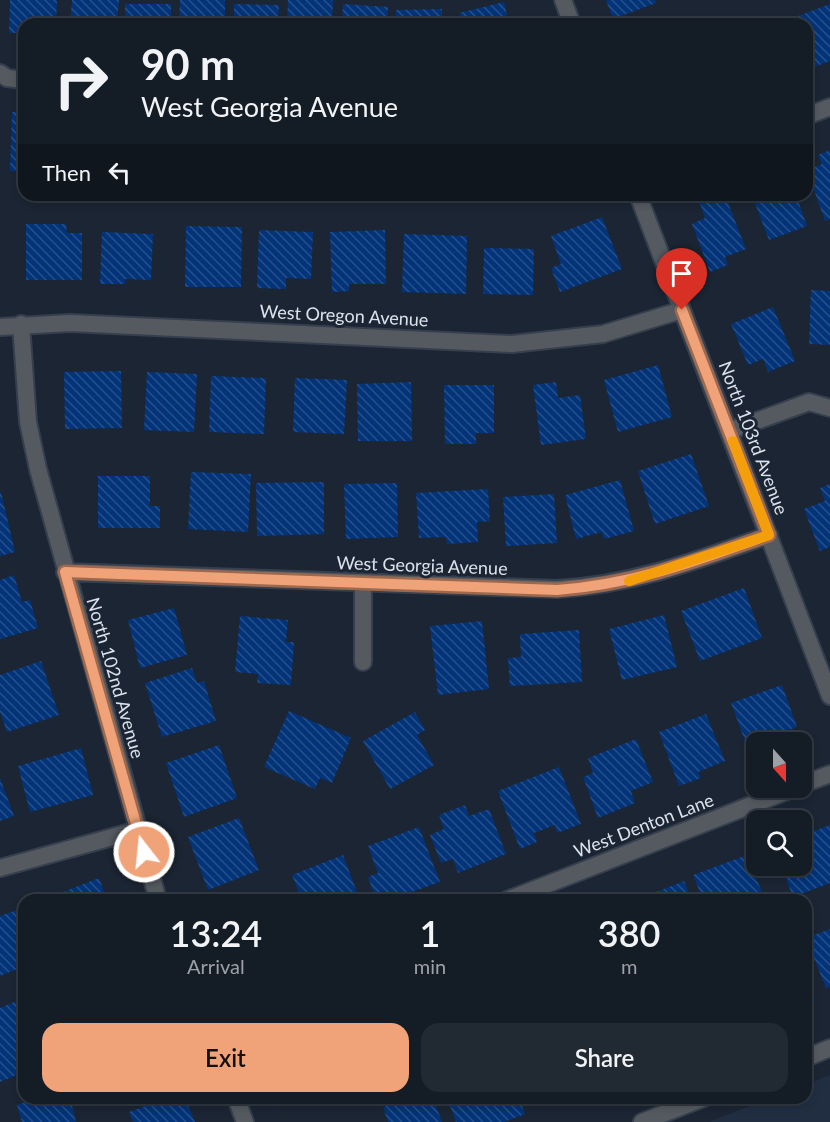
<!DOCTYPE html>
<style>
body{margin:0;font-family:Lato,sans-serif;background:#212932;color:#f1f3f6;height:100vh;display:flex;flex-direction:column;font-size:22px;white-space:nowrap}
*{box-sizing:border-box;margin:0}
p{font-size:20px;color:#9da1a7}
.icon{flex:none;width:33px;height:33px;fill:none;stroke:currentColor;stroke-width:2;stroke-linecap:round;stroke-linejoin:round}
.map{position:relative;flex:1;overflow:hidden}
.panel{position:absolute;left:18px;top:894px;width:794px;height:210px;display:flex;flex-direction:column;background:#141c26;border-radius:18px;box-shadow:0 3px 9px #0003,0 0 0 2px #333a43}
.panel>*{flex:none}
.guide{position:absolute;left:18px;top:18px;width:795px;height:183px;border-radius:18px;box-shadow:0 3px 9px #0003,0 0 0 2px #333a43;background:#141c26;color:#f1f3f6;overflow:hidden}
.needle{width:39px;rotate:159deg}
.controls{position:absolute;left:746px;top:732px;display:grid;gap:12px}
.controls a{display:grid;place-items:center;width:66px;height:66px;border-radius:12px;background:#141c26;box-shadow:0 3px 9px #0003,0 0 0 2px #333a43;font-size:30px}
.pin{position:absolute;display:grid;place-items:center;width:51px;height:51px;color:#fff;margin:-62px -26px;border-radius:50% 50% 50% 0;rotate:-45deg;box-shadow:0 0 6px #0007}
.pin .icon{rotate:45deg}
.me{position:absolute;width:66px;margin:-33px;rotate:344deg;stroke-linejoin:round;filter:drop-shadow(0 0 4px #0008)}
.turn{display:flex;align-items:center;gap:21px;height:126px;padding:0 24px;font-size:27px}
.turn .icon{width:78px;height:78px;stroke-width:2.5}
.turn b{display:block;font-size:42px;line-height:51px}
.then{display:flex;align-items:center;height:57px;padding:0 24px;background:#0003;gap:12px;font-size:22px}
.eta{display:flex;justify-content:space-evenly;align-items:center;height:102px;text-align:center}
.eta b{font-size:36px;font-weight:600;line-height:42px}
.primary-button{display:flex;gap:12px;margin-top:auto;padding:12px 24px}
.primary-button a{flex:1;height:69px;border-radius:18px;background:#f0a279;color:#111;font-size:24px;font-weight:600;line-height:69px;text-align:center}
.primary-button a+a{background:#212932;color:#f1f3f6}
.map>svg:first-child{display:block}
.built{fill:#212e42}
.building{fill:url(#building-back-hatch)}
.lines{fill:none;stroke-linecap:round;stroke-linejoin:round}
.minor-casing{stroke:#363f4d;stroke-width:20}
.tertiary-casing{stroke:#363f4d;stroke-width:20}
.minor{stroke:#555a61;stroke-width:16}
.tertiary{stroke:#555a61;stroke-width:16}
.route-casing{stroke:#9c694f;stroke-width:15}
.route{stroke:#f0a279;stroke-width:10}
.slow{stroke:#f59e0b;stroke-width:10}
.labels{text-anchor:middle;stroke-width:6;stroke-linejoin:round;paint-order:stroke}
.street-label{font-size:18px;fill:#dbe2ec;stroke:#1b2533}
</style>
<div class="map">
<svg width="830" height="1122" viewBox="0 0 830 1122">
<defs>
<pattern id="building-back-hatch" width="6" height="6" patternUnits="userSpaceOnUse" patternTransform="scale(1.5)"><rect width="6" height="6" fill="#033378"/><path d="M-1 5l2 2M0 0l6 6M5-1l2 2" fill="none" stroke="#27508b"/></pattern>
</defs>
<rect width="100%" height="100%" fill="#1b2533"/>
<path class="built" d="M 830,1075 L 830,1122 L 709,1122 L 770,1098 L 806,1098 L 806,1084 Z"/>
<path class="building" d="M 10,0 L 57,0 L 56,24 L 24,24 L 24,33 L 9,33 Z
M 72,0 L 119,0 L 117,24 L 70,24 Z
M 180,0 L 225,0 L 225,24 L 179,24 Z
M 288,0 L 333,0 L 332,24 L 287,24 Z
M 606,0 L 655,0 L 656,3 L 613,19 Z
M 504,2 L 509,24 L 462,24 L 459,13 Z
M 125,4 L 171,4 L 171,24 L 125,24 Z
M 234,4 L 279,5 L 278,24 L 234,24 Z
M 343,4 L 388,7 L 387,24 L 342,24 Z
M 830,4 L 830,61 L 812,68 L 807,56 L 807,24 L 795,24 L 793,18 Z
M 442,9 L 442,24 L 396,24 L 396,10 Z
M 785,18 L 787,24 L 770,24 Z
M 12,112 L 24,112 L 24,172 L 10,171 Z
M 830,150 L 830,219 L 825,221 L 807,170 L 822,164 L 818,155 Z
M 715,195 L 725,195 L 746,249 L 725,257 L 728,265 L 710,272 L 692,224 L 705,218 L 699,201 Z
M 760,195 L 796,195 L 807,226 L 769,240 L 753,198 Z
M 602,217 L 622,269 L 560,292 L 551,268 L 561,264 L 551,236 Z
M 26,224 L 66,224 L 67,233 L 82,233 L 82,280 L 26,280 Z
M 186,226 L 242,227 L 241,287 L 185,287 Z
M 259,230 L 313,232 L 311,279 L 286,278 L 286,289 L 257,288 Z
M 385,230 L 386,284 L 349,284 L 349,291 L 332,292 L 330,232 Z
M 102,232 L 153,234 L 151,280 L 125,279 L 125,284 L 100,284 Z
M 404,234 L 467,236 L 466,294 L 402,292 Z
M 484,248 L 534,249 L 533,295 L 483,294 Z
M 811,290 L 830,291 L 830,345 L 809,344 Z
M 773,307 L 795,361 L 768,372 L 763,359 L 748,365 L 731,324 Z
M 658,365 L 672,417 L 618,432 L 604,380 Z
M 121,371 L 122,428 L 65,429 L 64,372 Z
M 147,372 L 197,374 L 194,432 L 144,430 Z
M 211,376 L 266,378 L 264,434 L 209,432 Z
M 295,378 L 347,380 L 344,434 L 293,432 Z
M 411,382 L 412,441 L 358,441 L 357,384 Z
M 556,382 L 558,398 L 580,395 L 586,439 L 541,445 L 533,385 Z
M 444,385 L 494,385 L 494,433 L 476,433 L 476,444 L 445,444 Z
M 691,454 L 709,506 L 655,524 L 638,471 Z
M 191,472 L 251,474 L 248,532 L 188,529 Z
M 98,476 L 150,476 L 150,506 L 160,506 L 160,528 L 98,528 Z
M 620,480 L 634,531 L 604,539 L 602,532 L 576,539 L 565,495 Z
M 324,482 L 324,534 L 257,536 L 256,483 Z
M 397,483 L 398,537 L 346,539 L 344,484 Z
M 830,484 L 830,547 L 820,551 L 804,509 L 825,501 L 820,488 Z
M 488,489 L 490,521 L 477,522 L 478,542 L 447,544 L 446,537 L 419,538 L 416,493 Z
M 1,492 L 15,552 L 0,556 L 0,492 Z
M 554,494 L 557,543 L 506,546 L 503,497 Z
M 14,575 L 22,602 L 30,600 L 38,628 L 0,639 L 0,580 Z
M 744,588 L 762,638 L 700,661 L 681,611 Z
M 174,608 L 187,655 L 140,668 L 128,620 Z
M 664,615 L 677,667 L 622,680 L 609,629 Z
M 240,616 L 288,620 L 286,642 L 294,642 L 291,685 L 257,683 L 258,674 L 235,672 Z
M 482,621 L 489,689 L 438,695 L 430,626 Z
M 579,630 L 582,682 L 510,686 L 508,658 L 521,657 L 520,634 Z
M 41,661 L 59,715 L 7,732 L 0,712 L 0,675 Z
M 192,668 L 197,683 L 204,681 L 216,721 L 162,737 L 145,683 Z
M 782,685 L 797,727 L 774,735 L 776,742 L 756,742 L 756,755 L 751,757 L 731,703 Z
M 289,711 L 351,738 L 332,783 L 320,778 L 315,789 L 264,767 Z
M 415,712 L 425,730 L 417,735 L 434,765 L 390,789 L 363,741 Z
M 706,714 L 725,761 L 698,772 L 701,778 L 679,786 L 659,732 Z
M 636,739 L 653,782 L 631,791 L 635,803 L 598,818 L 583,777 L 593,773 L 588,758 Z
M 219,745 L 237,798 L 184,817 L 166,763 Z
M 81,748 L 93,795 L 30,812 L 18,766 Z
M 559,767 L 581,824 L 557,833 L 555,825 L 534,833 L 537,842 L 520,849 L 498,791 Z
M 0,778 L 14,816 L 0,821 Z
M 465,805 L 469,816 L 489,809 L 506,854 L 458,873 L 453,859 L 441,863 L 430,835 L 444,829 L 439,815 Z
M 239,818 L 259,870 L 208,890 L 188,837 Z
M 830,825 L 830,883 L 793,897 L 781,866 L 801,866 L 801,832 L 804,830 L 806,834 Z
M 419,827 L 440,882 L 389,900 L 376,900 L 368,877 L 378,873 L 368,846 Z
M 343,855 L 360,900 L 302,900 L 292,875 Z
M 747,855 L 765,900 L 703,900 L 693,875 Z
M 99,878 L 107,900 L 57,900 L 55,895 Z
M 684,881 L 692,900 L 636,900 Z
M 19,909 L 24,923 L 24,960 L 20,961 L 22,967 L 0,976 L 0,916 Z
M 830,929 L 830,987 L 826,988 L 806,938 Z
M 806,975 L 815,1000 L 806,1004 Z
M 19,1000 L 24,1011 L 24,1072 L 0,1082 L 0,1008 Z
M 37,1098 L 70,1098 L 76,1122 L 22,1122 L 17,1105 Z
M 167,1098 L 185,1098 L 195,1122 L 133,1122 L 129,1112 Z
M 271,1098 L 296,1098 L 274,1107 Z
M 406,1098 L 415,1098 L 416,1101 L 433,1098 L 442,1122 L 388,1122 L 383,1107 Z
M 457,1098 L 519,1098 L 525,1114 L 504,1122 L 456,1122 L 450,1106 L 459,1102 Z
M 540,1098 L 563,1098 L 543,1106 Z"/>
<g class="lines">
<defs>
<path id="minor" d="M 563,0 L 572,24
M 0,73 L 7,78 L 24,80
M 807,116 L 830,107
M 638,195 L 830,696
M 21,324 L 28,422 L 38,469 L 158,900
M 0,327 L 70,323 L 512,344 L 603,334 L 682,310
M 729,431 L 809,402 L 830,408
M 65,572 L 557,589 C 633,585 698,560 769,535
M 363,584 L 363,662
M 801,785 L 830,774
M 0,868 L 138,830
M 507,900 L 795,788
M 236,1098 L 245,1122"/>
<path id="tertiary" d="M 806,1058 L 830,1048
M 642,1122 L 704,1098"/>
</defs>
<use href="#minor" class="minor-casing"/>
<use href="#tertiary" class="tertiary-casing"/>
<use href="#minor" class="minor"/>
<use href="#tertiary" class="tertiary"/>
</g>
<g class="lines">
<defs>
<path id="route" d="M 144,852 L 65,572 L 557,590 C 636,584 695,561 769,535 L 682,310"/>
</defs>
<use href="#route" class="route-casing"/>
<use href="#route" class="route"/>
<path class="slow" d="M 629,581 L 769,535 L 733,441"/>
</g>
<g class="labels">
<g class="street-label">
<text transform="translate(344 316) rotate(3)" y="6">West Oregon Avenue</text>
<text transform="translate(753 438) rotate(69)" y="6">North 103rd Avenue</text>
<text transform="translate(422 566) rotate(2)" y="6">West Georgia Avenue</text>
<text transform="translate(115 678) rotate(74)" y="6">North 102nd Avenue</text>
<text transform="translate(644 826) rotate(-21)" y="6">West Denton Lane</text>
</g>
</g>
</svg>
<div class="controls">
<a><svg class="needle" viewBox="-14 -14 28 28"><path d="M0-13l5 13h-10z" fill="#e53935"/><path d="M0 13l5-13h-10z" fill="#9da1a7"/></svg></a>
<a><svg class="icon" aria-label="search" viewBox="0 0 24 24"><circle cx="10" cy="10" r="6"/><path d="M15 15l6 6"/></svg></a>
</div>
<div class="pin" style="left:682px;top:310px;background:#d93025"><svg class="icon" aria-label="arrive" viewBox="0 0 24 24"><path d="M6 21V4h12l-3 4 3 4H6"/></svg></div>
<svg class="me" style="left:144px;top:852px" viewBox="-20 -20 40 40"><circle r="17" fill="#f0a279" stroke="#fff" stroke-width="3"/><path d="M0-11L8 9 0 5-8 9z" fill="#fff"/></svg>
<div class="guide">
<div class="turn"><svg class="icon" aria-label="right" viewBox="0 0 24 24"><path d="M7 20v-9h11M14 6l5 5-5 5"/></svg><div><b>90 m</b>West Georgia Avenue</div></div>
<div class="then">Then<svg class="icon" aria-label="left" viewBox="0 0 24 24"><path d="M17 20v-9H6M10 6l-5 5 5 5"/></svg></div>
</div>
<section class="panel">
<div class="eta">
<div><b>13:24</b><p>Arrival</p></div>
<div><b>1</b><p>min</p></div>
<div><b>380</b><p>m</p></div>
</div>
<div class="primary-button"><a>Exit</a><a>Share</a></div>
</section>
</div>
